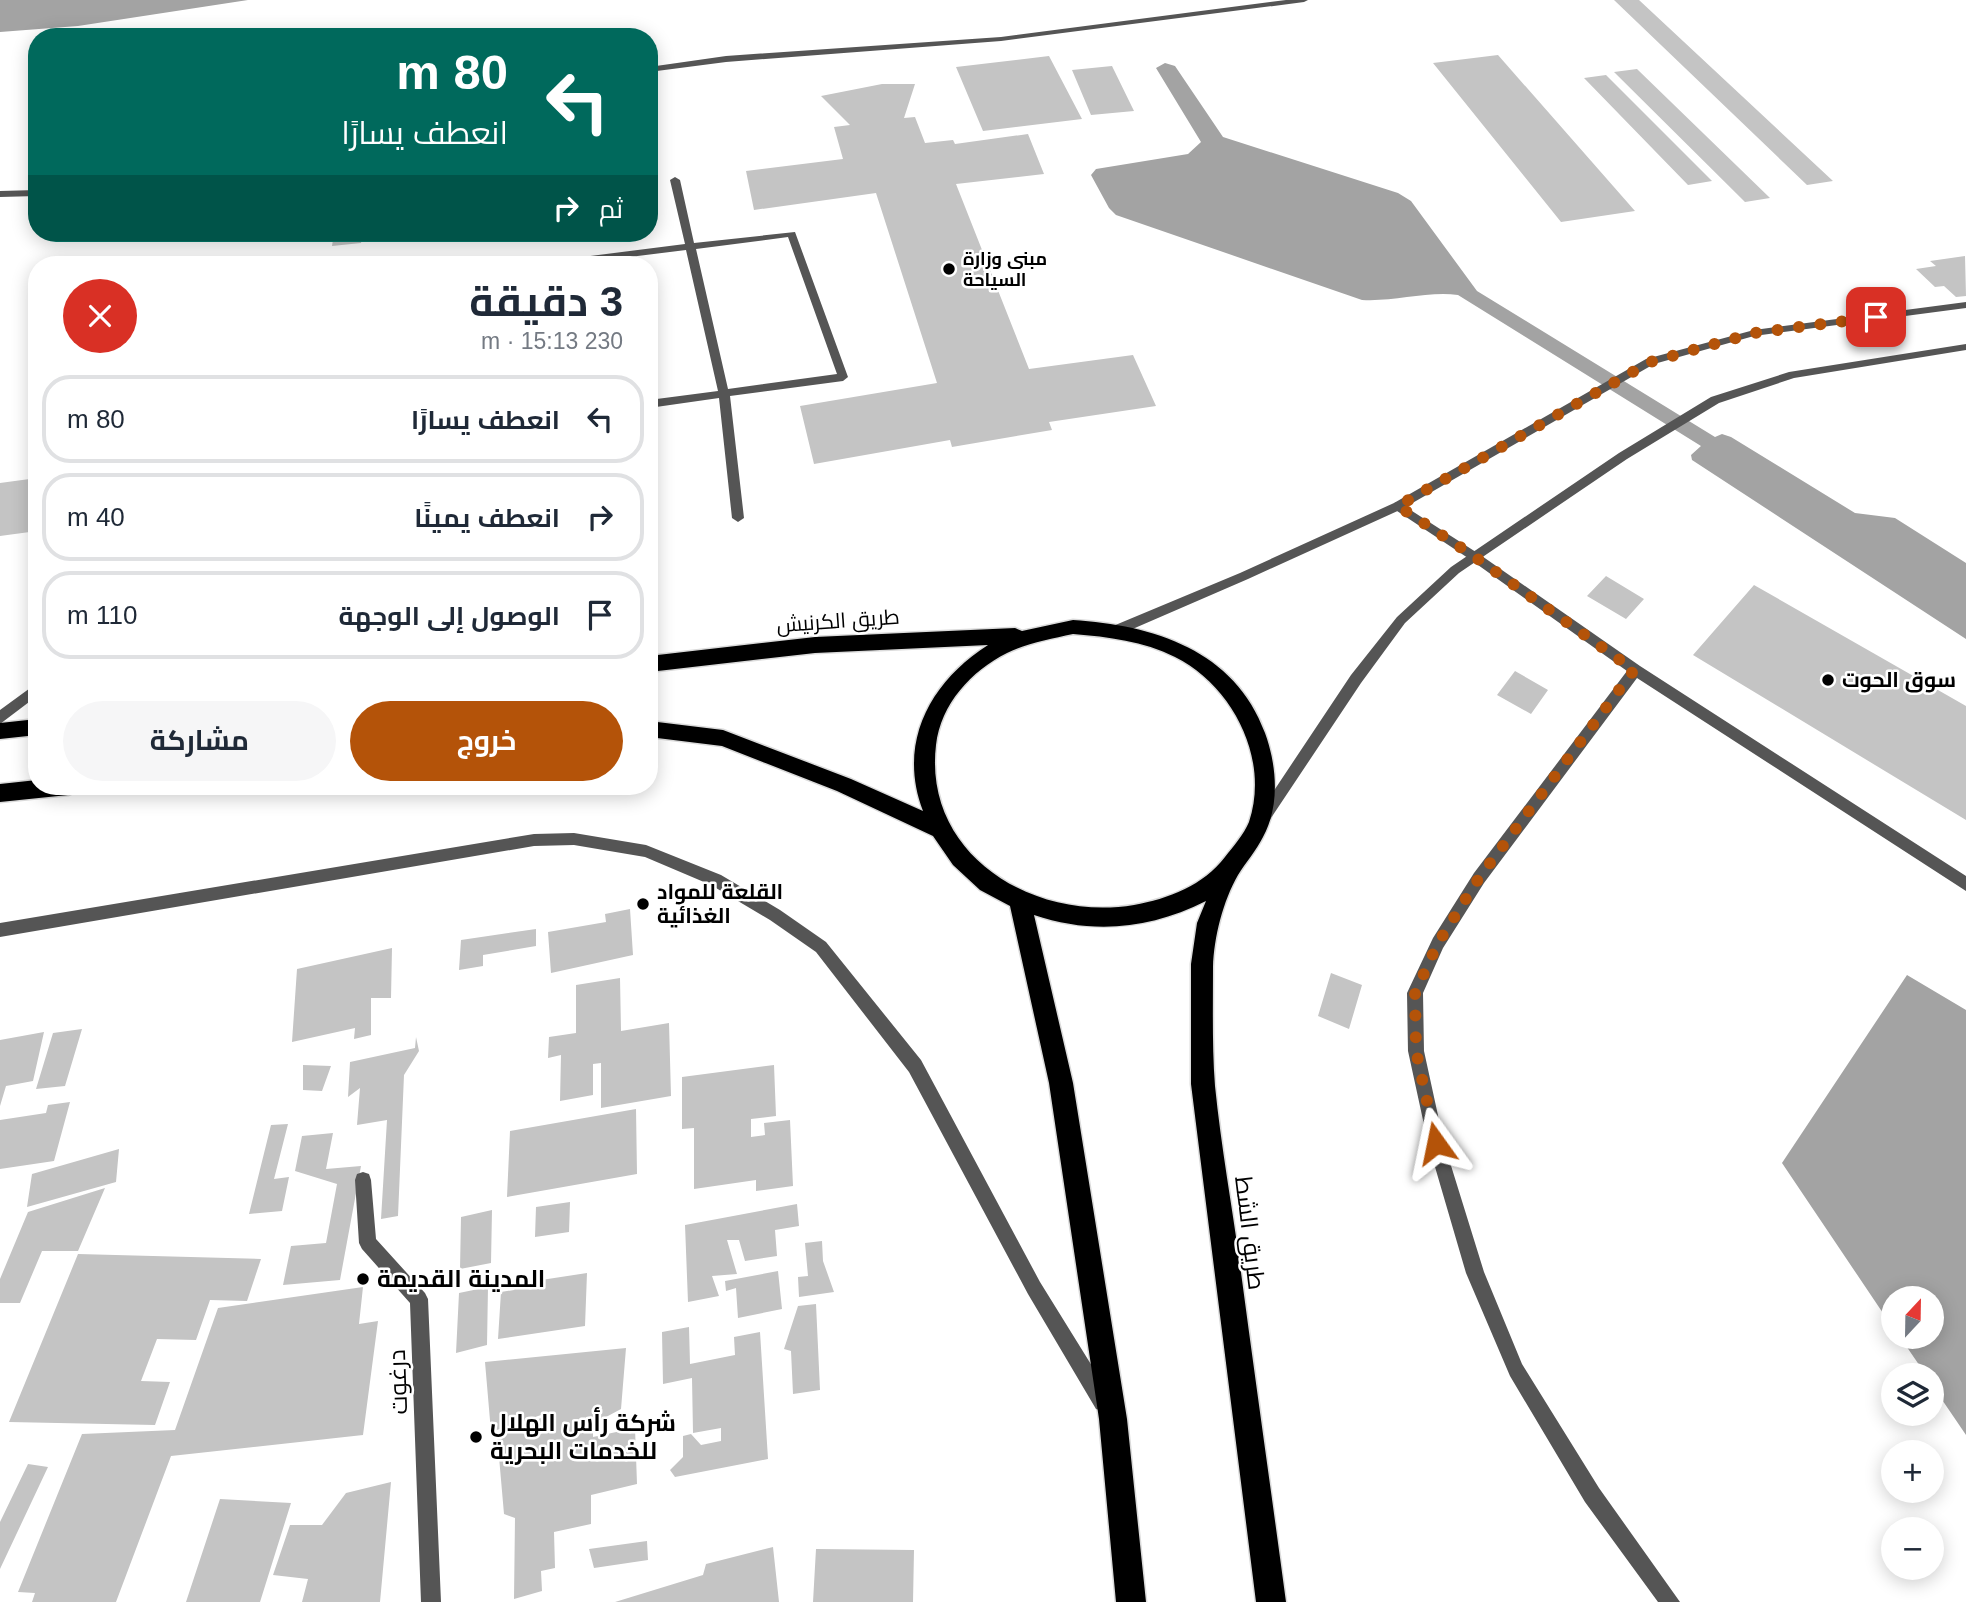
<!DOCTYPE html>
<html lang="ar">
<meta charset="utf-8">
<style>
body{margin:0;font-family:Arial,Cairo,sans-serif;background:#f6f6f7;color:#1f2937;direction:rtl;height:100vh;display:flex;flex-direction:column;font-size:26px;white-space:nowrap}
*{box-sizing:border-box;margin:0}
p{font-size:23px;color:#747a83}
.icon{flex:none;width:38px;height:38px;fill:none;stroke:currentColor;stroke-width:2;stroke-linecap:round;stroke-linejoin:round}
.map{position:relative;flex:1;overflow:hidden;direction:ltr}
.details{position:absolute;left:28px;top:256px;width:630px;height:539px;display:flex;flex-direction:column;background:#fff;border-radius:28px;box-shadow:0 4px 18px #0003;direction:rtl}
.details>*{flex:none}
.hud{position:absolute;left:28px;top:28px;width:630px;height:214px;border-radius:28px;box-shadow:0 4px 18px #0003;direction:rtl;background:#00695c;color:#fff;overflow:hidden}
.needle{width:46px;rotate:22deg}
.controls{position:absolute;left:1881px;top:1286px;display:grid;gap:14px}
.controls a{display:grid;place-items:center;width:63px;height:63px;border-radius:50%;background:#fff;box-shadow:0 4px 18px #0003;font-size:35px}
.pin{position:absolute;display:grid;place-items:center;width:60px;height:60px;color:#fff;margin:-30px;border-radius:14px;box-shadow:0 4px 10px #0006}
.me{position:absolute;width:77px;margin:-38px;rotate:348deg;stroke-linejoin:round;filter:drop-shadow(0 0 5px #0008)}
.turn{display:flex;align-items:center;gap:24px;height:147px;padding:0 35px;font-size:32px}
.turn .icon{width:91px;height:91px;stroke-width:2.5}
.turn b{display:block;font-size:49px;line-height:60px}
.then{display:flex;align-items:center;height:66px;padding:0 35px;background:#0003;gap:14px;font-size:26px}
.round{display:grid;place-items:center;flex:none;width:74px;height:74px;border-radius:37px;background:#f6f6f7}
.overview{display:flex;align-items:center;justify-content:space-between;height:119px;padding:0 35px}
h1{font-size:42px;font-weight:700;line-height:52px}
.button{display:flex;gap:14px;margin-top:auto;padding:14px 35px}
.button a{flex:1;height:80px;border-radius:42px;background:#b45309;color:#fff;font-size:28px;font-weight:700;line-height:80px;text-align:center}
.button a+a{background:#f6f6f7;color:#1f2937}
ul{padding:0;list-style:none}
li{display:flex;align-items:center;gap:21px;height:88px;margin:0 14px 10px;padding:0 21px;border:4px solid #e0e1e3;border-radius:28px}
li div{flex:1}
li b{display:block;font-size:26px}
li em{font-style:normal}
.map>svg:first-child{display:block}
.water{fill:#a3a3a3}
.building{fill:#c4c4c4}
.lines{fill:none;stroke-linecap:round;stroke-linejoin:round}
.highway-casing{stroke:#dbdbdb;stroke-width:3}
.lane{fill:#555;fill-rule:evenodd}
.street{fill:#555;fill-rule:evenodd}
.highway{fill:#000;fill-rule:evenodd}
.route{stroke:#b45309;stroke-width:12;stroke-dasharray:0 21.6}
.poi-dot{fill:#000;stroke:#fff;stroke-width:2.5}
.labels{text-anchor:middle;stroke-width:5;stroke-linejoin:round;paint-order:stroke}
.far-poi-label{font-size:18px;font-weight:bold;fill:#000;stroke:#fff;text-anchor:start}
.street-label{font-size:21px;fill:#000;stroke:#fff}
.poi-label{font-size:21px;font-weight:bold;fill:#000;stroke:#fff;text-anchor:start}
.near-street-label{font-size:24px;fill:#000;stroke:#fff}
.near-poi-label{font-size:24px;font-weight:bold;fill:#000;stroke:#fff;text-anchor:start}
</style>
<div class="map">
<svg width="1966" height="1602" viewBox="0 0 1966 1602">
<rect width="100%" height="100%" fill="#fff"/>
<path class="water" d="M 0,0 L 248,0 L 78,26 L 0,32 Z
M 1165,63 L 1175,66 L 1223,137 L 1398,193 L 1411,201 L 1477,291 L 1715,437 L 1722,434 L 1731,437 L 1855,513 L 1895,518 L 1966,563 L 1966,639 L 1692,460 L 1691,455 L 1701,446 L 1458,295 C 1427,291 1394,302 1362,300 L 1116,215 L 1109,208 L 1091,175 L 1096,169 L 1188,154 L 1201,142 L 1156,68 Z
M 1907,975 L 1966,1010 L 1966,1435 L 1932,1385 L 1932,1376 L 1926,1375 L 1900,1337 L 1932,1337 L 1932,1298 L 1894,1298 L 1893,1328 L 1782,1163 Z"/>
<path class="building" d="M 1614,0 L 1639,0 L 1833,181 L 1807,185 Z
M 1498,55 L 1635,211 L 1561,222 L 1433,63 Z
M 1049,56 L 1082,119 L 983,131 L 956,67 Z
M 1112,66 L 1134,111 L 1091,115 L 1072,70 Z
M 1637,69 L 1770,198 L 1745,202 L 1614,72 Z
M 1606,75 L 1712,181 L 1688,185 L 1584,78 Z
M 882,84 L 915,84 L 904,118 L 915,117 L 925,143 L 953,140 L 955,144 L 1028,134 L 1044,174 L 956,184 L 1029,369 L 1133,355 L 1156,406 L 1049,422 L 1052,430 L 952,447 L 950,440 L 814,464 L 800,406 L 937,383 L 876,193 L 754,210 L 746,171 L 843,159 L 834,127 L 850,125 L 821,96 Z
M 334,233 L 363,233 L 361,243 L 332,246 Z
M 1965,256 L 1966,296 L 1956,297 L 1944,286 L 1935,287 L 1916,269 L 1936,266 L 1930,261 Z
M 37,478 L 37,531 L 0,536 L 0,483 Z
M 1606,576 L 1644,599 L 1626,619 L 1587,596 Z
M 1754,585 L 1966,706 L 1966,820 L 1693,655 Z
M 1515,671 L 1548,690 L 1531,714 L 1497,695 Z
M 630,909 L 633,955 L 551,973 L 548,932 L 606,922 L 605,914 Z
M 536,929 L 536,946 L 483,955 L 483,966 L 459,970 L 461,940 Z
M 392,948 L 391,998 L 371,998 L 371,1035 L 354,1039 L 355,1028 L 292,1042 L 297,969 Z
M 1331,973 L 1362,985 L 1349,1029 L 1318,1016 Z
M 620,978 L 621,1031 L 669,1023 L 671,1096 L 601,1108 L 601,1063 L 593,1064 L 593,1095 L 560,1101 L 561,1055 L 548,1058 L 549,1037 L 576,1033 L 576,985 Z
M 82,1029 L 65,1086 L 36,1089 L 53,1033 Z
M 44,1032 L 33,1081 L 6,1086 L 0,1106 L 0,1040 Z
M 416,1037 L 419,1051 L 404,1075 L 398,1216 L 381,1219 L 387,1120 L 357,1125 L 360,1088 L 348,1097 L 350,1062 L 415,1048 Z
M 303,1065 L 331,1066 L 322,1091 L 303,1090 Z
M 774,1065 L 776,1116 L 751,1119 L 751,1137 L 765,1135 L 764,1123 L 790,1120 L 793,1186 L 756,1191 L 756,1180 L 694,1189 L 694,1128 L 682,1129 L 682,1077 Z
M 70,1102 L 54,1161 L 0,1169 L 0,1120 L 46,1113 L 48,1105 Z
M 636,1109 L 637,1174 L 507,1197 L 510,1131 Z
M 288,1124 L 274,1179 L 289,1177 L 282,1211 L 249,1214 L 271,1125 Z
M 333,1133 L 326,1169 L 361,1166 L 340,1280 L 283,1285 L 291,1246 L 326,1243 L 337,1184 L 295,1171 L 302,1136 Z
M 119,1149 L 116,1182 L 27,1207 L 32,1174 Z
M 105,1188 L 78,1251 L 42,1251 L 20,1303 L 0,1303 L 0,1279 L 28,1212 Z
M 570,1202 L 569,1232 L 535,1237 L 536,1207 Z
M 797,1204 L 799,1226 L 775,1230 L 777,1256 L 745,1261 L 739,1240 L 727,1240 L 737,1274 L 712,1276 L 719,1296 L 688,1302 L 685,1225 Z
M 492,1210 L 491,1263 L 460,1269 L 461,1217 Z
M 822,1241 L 823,1261 L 834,1292 L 799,1297 L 798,1277 L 808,1276 L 805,1243 Z
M 78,1254 L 261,1259 L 247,1301 L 210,1300 L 196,1340 L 157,1339 L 141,1381 L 170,1382 L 155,1425 L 9,1422 Z
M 778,1271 L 782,1309 L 738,1318 L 736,1288 L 726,1291 L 725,1281 Z
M 587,1273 L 585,1326 L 498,1339 L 501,1292 L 514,1290 L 515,1284 Z
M 363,1287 L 359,1324 L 378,1321 L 363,1435 L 171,1456 L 116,1602 L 32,1602 L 35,1593 L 18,1592 L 82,1434 L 175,1430 L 218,1308 Z
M 488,1287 L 487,1345 L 456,1353 L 459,1293 Z
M 816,1304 L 820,1390 L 793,1394 L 791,1351 L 784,1349 L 798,1306 Z
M 689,1327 L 690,1364 L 735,1355 L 734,1337 L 760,1332 L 768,1459 L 675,1477 L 670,1470 L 683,1457 L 683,1436 L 691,1434 L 701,1445 L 721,1441 L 721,1428 L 693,1433 L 692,1378 L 663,1384 L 662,1332 Z
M 626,1348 L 621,1409 L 593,1424 L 593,1437 L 635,1428 L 637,1484 L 591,1495 L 591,1524 L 554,1532 L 555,1568 L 541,1571 L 542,1591 L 514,1599 L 515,1518 L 504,1514 L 497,1434 L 544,1417 L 544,1414 L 491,1432 L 485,1362 Z
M 28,1464 L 48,1467 L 0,1569 L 0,1522 Z
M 391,1482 L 380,1602 L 302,1602 L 308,1579 L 273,1575 L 290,1525 L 322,1525 L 346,1493 Z
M 220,1499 L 291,1503 L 260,1602 L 186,1602 Z
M 647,1541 L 648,1560 L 594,1568 L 589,1549 Z
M 773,1547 L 779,1602 L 615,1602 L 703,1575 L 706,1564 Z
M 816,1549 L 914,1550 L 913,1602 L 813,1602 Z"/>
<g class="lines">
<defs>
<path id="highway" d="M 1073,620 C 1153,625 1235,650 1265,733 C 1277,766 1280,806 1263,837 C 1256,851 1246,862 1238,875 C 1223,901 1214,937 1213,967 C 1213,1006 1212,1047 1215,1086 C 1221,1146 1232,1206 1240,1265 C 1255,1378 1271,1490 1286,1602 L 1256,1602 L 1191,1084 L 1191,964 L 1197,923 L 1206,901 C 1150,929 1094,935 1034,915 L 1073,1083 L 1127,1419 L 1146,1602 L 1116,1602 L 1099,1419 L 1049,1083 L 1010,906 L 980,890 L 953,865 L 933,836 L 837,791 L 722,746 L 649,737 L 649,721 L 723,730 L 851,779 L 923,811 C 897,743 930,682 988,645 L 815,653 L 649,672 L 649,656 L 815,637 L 1015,628 L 1022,631 ZM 1073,634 C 1109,637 1143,641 1175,657 C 1233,686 1270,759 1249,822 C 1244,834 1233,847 1225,857 C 1204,885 1168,899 1134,905 C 1034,922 923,855 936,745 C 941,704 971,671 1007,653 C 1028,643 1050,639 1073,634 Z
M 37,719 L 37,735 L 0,739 L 0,723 Z
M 37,780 L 37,786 L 78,786 L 75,792 L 68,795 L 0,802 L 0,784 Z"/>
</defs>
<use href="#highway" class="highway-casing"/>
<path class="lane" d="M 675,177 L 680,180 L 694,243 L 795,232 L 848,377 L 843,381 L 730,396 L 744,518 L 738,522 L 732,518 L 719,398 L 649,408 L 649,400 L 718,391 L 686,250 L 573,264 L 546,264 L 551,261 L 685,244 L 670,180 ZM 788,237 L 837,374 L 728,389 L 696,249 Z
M 1398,502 L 1479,554 L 1640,666 L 1966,876 L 1966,891 L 1637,678 L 1484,883 L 1443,948 L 1423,993 L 1424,1051 L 1444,1143 L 1484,1272 L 1522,1364 L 1599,1488 L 1680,1602 L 1658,1602 L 1585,1502 L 1510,1376 L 1466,1273 L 1428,1143 L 1408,1051 L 1407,993 L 1433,938 L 1474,873 L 1627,671 L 1471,560 L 1394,509 L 1394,503 Z
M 37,683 L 37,696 L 0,724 L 0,710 Z"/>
<path class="street" d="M 1286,0 L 1308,0 L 1304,2 L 1001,41 L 726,62 L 649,72 L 649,67 L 726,56 L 1001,37 Z
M 37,190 L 37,196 L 0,197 L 0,191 Z
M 1966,302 L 1966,308 L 1754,336 L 1654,364 L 1402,509 L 1248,579 L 1121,634 L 1113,634 L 1111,630 L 1113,626 L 1240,573 L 1394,503 L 1646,359 L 1754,330 Z
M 1966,344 L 1966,350 L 1794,378 L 1719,403 L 1627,459 L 1459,573 L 1405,623 L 1361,683 L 1269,821 L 1264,823 L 1259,821 L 1257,817 L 1259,813 L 1351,675 L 1397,617 L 1451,567 L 1619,453 L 1711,397 L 1789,372 Z
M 574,833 L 646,845 L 721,875 L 780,910 L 826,942 L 921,1060 L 1040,1282 L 1110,1395 L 1112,1402 L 1110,1409 L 1103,1411 L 1096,1409 L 1028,1294 L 909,1072 L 816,952 L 770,920 L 711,885 L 645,857 L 574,845 L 534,846 L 0,937 L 0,923 L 534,834 Z
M 363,1172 L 369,1174 L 371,1180 L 376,1239 L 425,1293 L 428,1299 L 441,1602 L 421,1602 L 410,1303 L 362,1249 L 359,1243 L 355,1180 L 357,1174 Z"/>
<use href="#highway" class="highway"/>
</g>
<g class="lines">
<path class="route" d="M 1436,1143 L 1416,1051 L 1415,993 L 1438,943 L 1479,878 L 1634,670 L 1475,557 L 1398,506 L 1650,362 L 1754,333 L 1876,317"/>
</g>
<g class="poi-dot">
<circle cx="949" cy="269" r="7"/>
<circle cx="1828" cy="680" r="7"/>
<circle cx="643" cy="904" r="7"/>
<circle cx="363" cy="1279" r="7"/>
<circle cx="476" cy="1437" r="7"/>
</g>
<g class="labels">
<g class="far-poi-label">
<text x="963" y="265">مبنى وزارة<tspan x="963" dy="21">السياحة</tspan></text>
</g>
<g class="street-label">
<text transform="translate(838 621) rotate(-4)" y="7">طريق الكرنيش</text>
</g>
<g class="poi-label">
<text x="1842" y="687">سوق الحوت</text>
<text x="657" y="899">القلعة للمواد<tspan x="657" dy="24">الغذائية</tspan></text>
</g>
<g class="near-street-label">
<text transform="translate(1250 1233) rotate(83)" y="8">طريق الشط</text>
<text transform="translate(398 1382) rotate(-92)" y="8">درغوت</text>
</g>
<g class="near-poi-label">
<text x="377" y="1287">المدينة القديمة</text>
<text x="490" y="1431">شركة رأس الهلال<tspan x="490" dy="28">للخدمات البحرية</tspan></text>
</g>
</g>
</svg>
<div class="controls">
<a><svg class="needle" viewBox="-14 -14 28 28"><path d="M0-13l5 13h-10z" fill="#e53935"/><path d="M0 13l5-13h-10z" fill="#747a83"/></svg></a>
<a><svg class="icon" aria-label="layers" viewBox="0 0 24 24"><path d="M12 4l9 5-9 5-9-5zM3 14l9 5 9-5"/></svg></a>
<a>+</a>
<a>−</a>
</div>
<div class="pin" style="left:1876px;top:317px;background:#d93025"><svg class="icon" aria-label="arrive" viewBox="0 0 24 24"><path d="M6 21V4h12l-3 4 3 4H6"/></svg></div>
<svg class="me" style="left:1436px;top:1143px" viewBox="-20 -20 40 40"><path d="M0-17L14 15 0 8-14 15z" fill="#b45309" stroke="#fff" stroke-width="4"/></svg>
<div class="hud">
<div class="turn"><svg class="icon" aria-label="left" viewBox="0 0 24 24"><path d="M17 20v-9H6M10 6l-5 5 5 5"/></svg><div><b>80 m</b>انعطف يسارًا</div></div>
<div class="then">ثم<svg class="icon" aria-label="right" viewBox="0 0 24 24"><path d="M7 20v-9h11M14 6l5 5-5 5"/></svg></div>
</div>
<section class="details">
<div class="overview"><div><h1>3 دقيقة</h1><p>230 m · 15:13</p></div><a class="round" style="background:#d93025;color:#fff"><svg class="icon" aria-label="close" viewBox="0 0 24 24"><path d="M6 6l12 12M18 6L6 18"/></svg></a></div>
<ul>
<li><svg class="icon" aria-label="left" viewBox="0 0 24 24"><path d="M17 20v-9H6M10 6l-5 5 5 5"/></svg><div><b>انعطف يسارًا</b></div><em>80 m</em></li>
<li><svg class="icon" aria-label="right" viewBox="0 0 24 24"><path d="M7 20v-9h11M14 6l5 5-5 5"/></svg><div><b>انعطف يمينًا</b></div><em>40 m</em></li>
<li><svg class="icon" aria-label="arrive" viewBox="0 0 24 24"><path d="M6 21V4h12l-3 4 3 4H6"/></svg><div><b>الوصول إلى الوجهة</b></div><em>110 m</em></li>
</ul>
<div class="button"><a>خروج</a><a>مشاركة</a></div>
</section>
</div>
